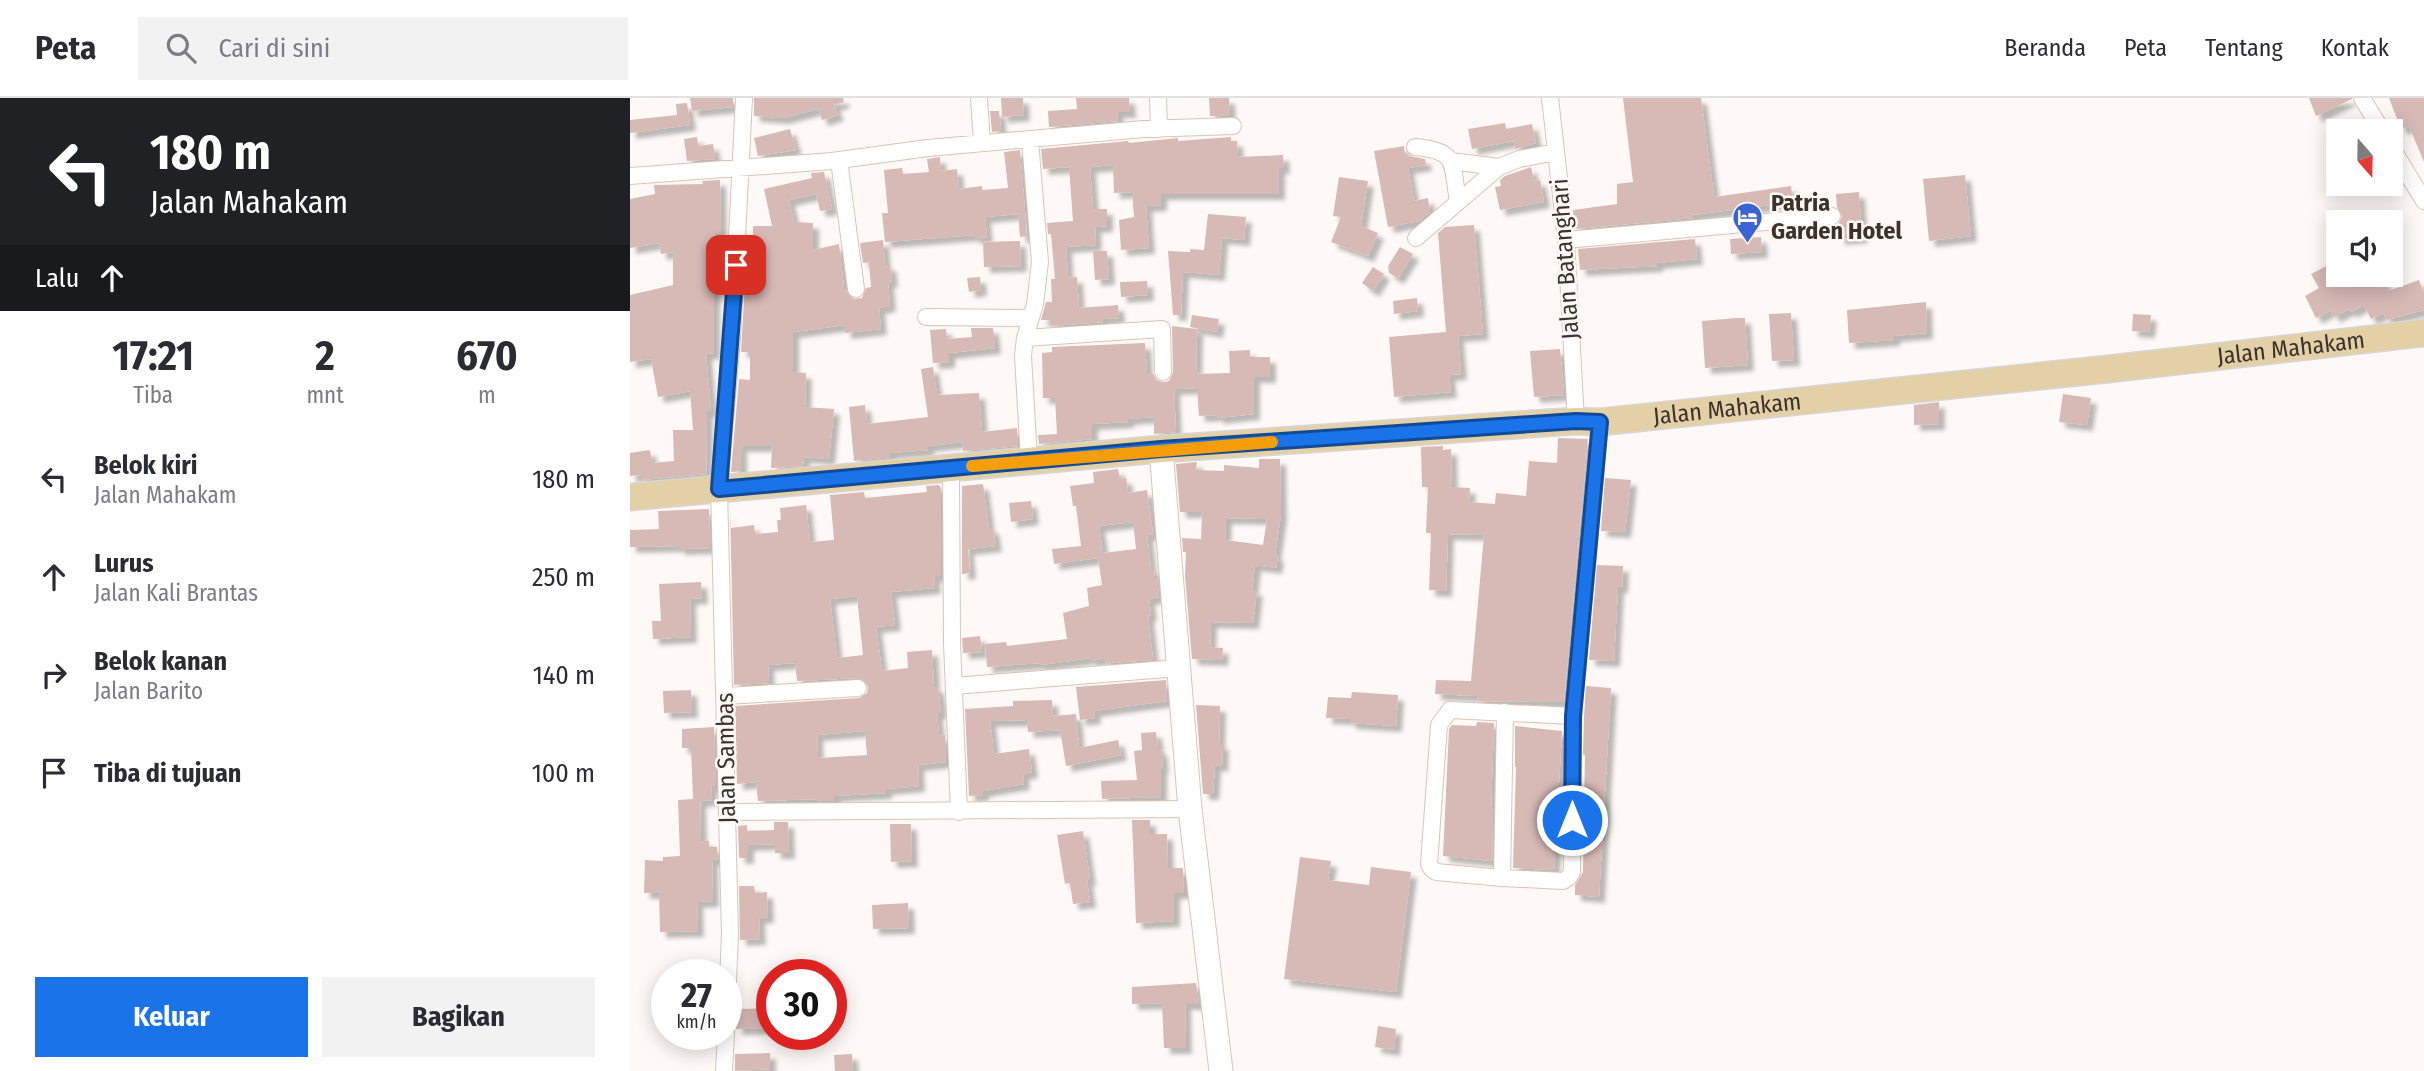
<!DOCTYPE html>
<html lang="id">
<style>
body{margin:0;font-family:"Fira Sans Condensed",sans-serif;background:#f2f2f3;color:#2b2b33;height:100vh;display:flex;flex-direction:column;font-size:26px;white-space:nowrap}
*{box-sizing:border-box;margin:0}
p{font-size:23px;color:#7c7c81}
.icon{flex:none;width:38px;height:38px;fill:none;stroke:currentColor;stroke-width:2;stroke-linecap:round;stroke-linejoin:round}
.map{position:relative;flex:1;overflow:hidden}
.panel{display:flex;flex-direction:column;background:#fff;width:630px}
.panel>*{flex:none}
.guide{background:#202124;color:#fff;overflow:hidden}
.needle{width:46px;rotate:160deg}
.fabs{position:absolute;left:1696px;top:21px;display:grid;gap:14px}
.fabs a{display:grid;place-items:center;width:77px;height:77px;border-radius:0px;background:#fff;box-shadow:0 4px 18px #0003;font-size:35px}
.speed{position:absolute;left:21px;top:861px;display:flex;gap:14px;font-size:35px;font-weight:700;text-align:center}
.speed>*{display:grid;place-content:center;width:91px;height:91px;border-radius:50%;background:#fff;box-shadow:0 4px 18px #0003;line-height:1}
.speed small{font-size:18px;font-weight:400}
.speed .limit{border:10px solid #d22;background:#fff;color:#111}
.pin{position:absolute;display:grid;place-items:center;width:60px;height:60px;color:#fff;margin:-30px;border-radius:14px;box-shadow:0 4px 10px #0006}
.me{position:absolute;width:77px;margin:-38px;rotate:0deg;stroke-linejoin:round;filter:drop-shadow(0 0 5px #0008)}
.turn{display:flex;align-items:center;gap:24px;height:147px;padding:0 35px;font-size:32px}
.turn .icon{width:91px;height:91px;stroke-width:2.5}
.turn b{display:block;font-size:49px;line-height:60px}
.then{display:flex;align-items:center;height:66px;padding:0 35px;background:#0003;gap:14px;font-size:26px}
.eta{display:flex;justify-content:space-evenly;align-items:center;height:119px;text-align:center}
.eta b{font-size:42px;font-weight:700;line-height:49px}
.cta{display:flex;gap:14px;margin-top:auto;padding:14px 35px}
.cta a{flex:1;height:80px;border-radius:0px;background:#1a73e8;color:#fff;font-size:28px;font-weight:700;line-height:80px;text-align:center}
.cta a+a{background:#f2f2f3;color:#2b2b33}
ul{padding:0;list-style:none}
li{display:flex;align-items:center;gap:21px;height:98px;padding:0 35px}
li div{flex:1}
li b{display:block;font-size:26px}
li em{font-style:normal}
header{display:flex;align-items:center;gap:42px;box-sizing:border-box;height:98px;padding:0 35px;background:#fff;border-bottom:2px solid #e1e1e2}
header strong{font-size:33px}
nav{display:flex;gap:38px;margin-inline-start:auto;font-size:24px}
.search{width:490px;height:63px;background:#f2f2f3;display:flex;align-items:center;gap:18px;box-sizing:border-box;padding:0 24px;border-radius:0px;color:#7c7c81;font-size:26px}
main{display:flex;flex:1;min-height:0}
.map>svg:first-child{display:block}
.building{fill:#d7b9b6;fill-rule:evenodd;filter:url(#shadow)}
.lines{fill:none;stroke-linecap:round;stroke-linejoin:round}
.street-casing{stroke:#dbc4b4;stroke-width:18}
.secondary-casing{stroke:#dbc4b4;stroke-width:25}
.primary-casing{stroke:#d8d6d5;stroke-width:29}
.street{stroke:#fff;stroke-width:16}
.secondary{stroke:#fff;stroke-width:23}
.primary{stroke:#e4d0a6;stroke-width:26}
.route-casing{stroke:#114b97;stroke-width:18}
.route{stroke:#1a73e8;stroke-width:12}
.slow{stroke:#f59e0b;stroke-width:12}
.labels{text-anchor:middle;stroke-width:5;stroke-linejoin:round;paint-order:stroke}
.poi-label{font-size:24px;font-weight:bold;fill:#3b322c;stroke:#fef9f6;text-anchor:start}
.street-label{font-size:24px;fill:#3b322c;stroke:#fef9f6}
</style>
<header>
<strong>Peta</strong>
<div class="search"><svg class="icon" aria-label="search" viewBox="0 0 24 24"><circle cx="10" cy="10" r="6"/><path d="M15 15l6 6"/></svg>Cari di sini</div>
<nav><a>Beranda</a><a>Peta</a><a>Tentang</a><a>Kontak</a></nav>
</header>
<main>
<section class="panel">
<div class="guide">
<div class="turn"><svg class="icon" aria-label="left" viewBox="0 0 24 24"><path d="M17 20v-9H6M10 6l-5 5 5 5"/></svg><div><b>180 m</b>Jalan Mahakam</div></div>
<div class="then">Lalu<svg class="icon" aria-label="ahead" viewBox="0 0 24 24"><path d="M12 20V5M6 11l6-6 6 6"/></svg></div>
</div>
<div class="eta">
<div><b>17:21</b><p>Tiba</p></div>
<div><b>2</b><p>mnt</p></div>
<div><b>670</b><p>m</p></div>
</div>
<ul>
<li><svg class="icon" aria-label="left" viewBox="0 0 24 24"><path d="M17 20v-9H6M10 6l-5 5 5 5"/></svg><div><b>Belok kiri</b><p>Jalan Mahakam</p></div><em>180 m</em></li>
<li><svg class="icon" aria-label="ahead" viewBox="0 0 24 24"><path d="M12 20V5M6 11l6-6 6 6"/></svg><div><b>Lurus</b><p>Jalan Kali Brantas</p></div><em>250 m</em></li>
<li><svg class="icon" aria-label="right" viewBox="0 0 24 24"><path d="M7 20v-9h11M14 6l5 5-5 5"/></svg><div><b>Belok kanan</b><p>Jalan Barito</p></div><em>140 m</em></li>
<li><svg class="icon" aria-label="arrive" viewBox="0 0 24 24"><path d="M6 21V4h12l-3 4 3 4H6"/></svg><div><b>Tiba di tujuan</b></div><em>100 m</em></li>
</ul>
<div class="cta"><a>Keluar</a><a>Bagikan</a></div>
</section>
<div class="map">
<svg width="1794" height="973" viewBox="0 0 1794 973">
<defs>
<filter id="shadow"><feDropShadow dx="6" dy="6" stdDeviation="2" flood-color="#0004"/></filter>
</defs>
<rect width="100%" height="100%" fill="#fef9f6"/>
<path class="building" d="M 60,0 L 103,0 L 103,9 L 62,13 Z
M 124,0 L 213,0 L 214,4 L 204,7 L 208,17 L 192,22 L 188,11 L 153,20 L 124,18 Z
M 371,0 L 393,0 L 394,17 L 372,19 Z
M 446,0 L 499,0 L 500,14 L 487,14 L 488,23 L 419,29 L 418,13 L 447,11 Z
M 579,0 L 599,0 L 600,18 L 580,18 Z
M 993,0 L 1071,0 L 1084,99 L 1161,88 L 1163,104 L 1062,117 L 1063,120 L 945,131 L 943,112 L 987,106 L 987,86 L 1003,84 Z
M 1679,0 L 1722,0 L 1722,1 L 1686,18 Z
M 1759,0 L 1794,0 L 1794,64 L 1779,28 L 1771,31 Z
M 57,5 L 60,27 L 0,35 L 0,22 L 47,17 L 46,6 Z
M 360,13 L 369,13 L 371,33 L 362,34 Z
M 875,25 L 876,31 L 902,26 L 906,45 L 885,51 L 884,43 L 842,51 L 838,31 Z
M 160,31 L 166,52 L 128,58 L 124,40 Z
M 67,39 L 68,48 L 83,46 L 85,61 L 57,63 L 54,41 Z
M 601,39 L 601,43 L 607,43 L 608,59 L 653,57 L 654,70 L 649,70 L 649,96 L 531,96 L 531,107 L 516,108 L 519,150 L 491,152 L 489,122 L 504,119 L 502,94 L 484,95 L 483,67 L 460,69 L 463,111 L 477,111 L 477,128 L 465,129 L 466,147 L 436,149 L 438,180 L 447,179 L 449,210 L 488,207 L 489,220 L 473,221 L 473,224 L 421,228 L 421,222 L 411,222 L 416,204 L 422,204 L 421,181 L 425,181 L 421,136 L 418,136 L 417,125 L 443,123 L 439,69 L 413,71 L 411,51 L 498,43 L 499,45 L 548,40 L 548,43 Z
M 774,48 L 775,57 L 795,61 L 796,67 L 778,70 L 784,103 L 798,100 L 800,114 L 789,123 L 758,129 L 744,53 Z
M 390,52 L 397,138 L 390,139 L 388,116 L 355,119 L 357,139 L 344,140 L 344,137 L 255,144 L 252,115 L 258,115 L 254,72 L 272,70 L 273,76 L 299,74 L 297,61 L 310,59 L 311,73 L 327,71 L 329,91 L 352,88 L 352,92 L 378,90 L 374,54 Z
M 901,69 L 904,83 L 910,82 L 914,104 L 870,112 L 865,89 L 871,88 L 870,82 L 875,78 Z
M 194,74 L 202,111 L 190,113 L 186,96 L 159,102 L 164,124 L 183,125 L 183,152 L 209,146 L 214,191 L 223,201 L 232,200 L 236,190 L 241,189 L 239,164 L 233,165 L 230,145 L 253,142 L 255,167 L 260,167 L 262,183 L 258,184 L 260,208 L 249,210 L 251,231 L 215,235 L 215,227 L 163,234 L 163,274 L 176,275 L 175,309 L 204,311 L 199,361 L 174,359 L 173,368 L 141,370 L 142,348 L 111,348 L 111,373 L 101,374 L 109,281 L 120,282 L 120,254 L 111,254 L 116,167 L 120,167 L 119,144 L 123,144 L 123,128 L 142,128 L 134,91 L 182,80 L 181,75 Z
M 1335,77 L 1341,138 L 1299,143 L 1293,81 Z
M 709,79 L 738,83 L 731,128 L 748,135 L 738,158 L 701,144 L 711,119 L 703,118 Z
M 90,82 L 91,135 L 84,135 L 86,172 L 88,172 L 88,185 L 84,185 L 84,255 L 76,256 L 81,313 L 77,313 L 76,376 L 11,382 L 11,377 L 0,378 L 0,355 L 20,352 L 22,365 L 44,363 L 43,332 L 63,332 L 60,293 L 28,299 L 21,261 L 0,264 L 0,197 L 43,187 L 43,154 L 31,156 L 29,145 L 0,150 L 0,101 L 25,96 L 24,87 L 73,86 L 72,83 Z
M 1229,94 L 1232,139 L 1209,141 L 1208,127 L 1212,118 L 1207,109 L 1206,96 Z
M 578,116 L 616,119 L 614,142 L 592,140 L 589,177 L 553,174 L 551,217 L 543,217 L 538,153 L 560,154 L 560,151 L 574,152 Z
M 844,127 L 853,236 L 828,238 L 831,276 L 819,277 L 821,294 L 764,299 L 759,239 L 816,234 L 808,135 L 815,129 Z
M 1131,139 L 1132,154 L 1101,156 L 1100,141 Z
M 1065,141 L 1067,161 L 1027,165 L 1027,168 L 950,172 L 948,151 Z
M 390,143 L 391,168 L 354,169 L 353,144 Z
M 770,149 L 783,156 L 768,180 L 759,175 L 758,168 Z
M 463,153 L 477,153 L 479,181 L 465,182 Z
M 1708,162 L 1708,177 L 1751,177 L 1758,193 L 1789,182 L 1794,195 L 1794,212 L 1756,222 L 1754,215 L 1741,221 L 1734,207 L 1721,214 L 1719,211 L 1704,219 L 1701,212 L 1686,220 L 1675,198 L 1689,190 L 1681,176 Z
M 743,169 L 754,176 L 743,193 L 732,185 Z
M 350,179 L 351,192 L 339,194 L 337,180 Z
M 517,183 L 518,197 L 491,199 L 490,184 Z
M 787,200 L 788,213 L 764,216 L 763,203 Z
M 1296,204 L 1297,235 L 1264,238 L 1264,242 L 1219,245 L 1217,212 Z
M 1161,215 L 1164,262 L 1142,263 L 1139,216 Z
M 1503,216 L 1521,217 L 1519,234 L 1502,233 Z
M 562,217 L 589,221 L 587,234 L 560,229 Z
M 1106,220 L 1115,220 L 1118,267 L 1075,270 L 1072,223 Z
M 542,228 L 567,231 L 566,276 L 600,275 L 599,253 L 620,252 L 620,259 L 640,259 L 640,279 L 624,279 L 624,316 L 588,320 L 587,317 L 569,318 L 567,290 L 544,291 L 546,334 L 524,336 L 524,319 L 498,321 L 498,324 L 462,326 L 462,341 L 409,346 L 408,337 L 427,336 L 425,300 L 413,300 L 412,255 L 422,254 L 422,249 L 515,245 L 517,276 L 523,276 L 527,283 L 534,284 L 539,283 L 543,274 Z
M 341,230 L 363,230 L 365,250 L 319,255 L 319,264 L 303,265 L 300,232 L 316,231 L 317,241 L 342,239 Z
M 930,251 L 934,297 L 904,299 L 900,253 Z
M 303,269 L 307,297 L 349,295 L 352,334 L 387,330 L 388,348 L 333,353 L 332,344 L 298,348 L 298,352 L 260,355 L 260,359 L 224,363 L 219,309 L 235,307 L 237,326 L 298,319 L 291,271 Z
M 1433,296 L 1461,300 L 1457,327 L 1429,324 Z
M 1309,304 L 1309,326 L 1284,327 L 1284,307 Z
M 928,340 L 958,341 L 934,604 L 848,603 L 847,598 L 805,596 L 806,582 L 841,583 L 854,437 L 818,436 L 816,493 L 799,492 L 801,435 L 796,435 L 798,389 L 792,389 L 791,349 L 813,348 L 813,352 L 821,351 L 822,389 L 840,390 L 839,404 L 865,406 L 866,395 L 896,398 L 899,363 L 927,365 Z
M 629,361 L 650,361 L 651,416 L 645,457 L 648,458 L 646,470 L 625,467 L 622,492 L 627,492 L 623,525 L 581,524 L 580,549 L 593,550 L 592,562 L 562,561 L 555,478 L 556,454 L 553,454 L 552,440 L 571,441 L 572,414 L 550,414 L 546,366 L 567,364 L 566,372 L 594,373 L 594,367 L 629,370 ZM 596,420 L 637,421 L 633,447 L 595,442 Z
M 488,371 L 490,381 L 496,380 L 498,395 L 517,392 L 523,436 L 517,437 L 521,471 L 524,471 L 525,480 L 527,480 L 529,499 L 519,501 L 521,517 L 518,518 L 523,562 L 476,565 L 475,560 L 461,563 L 461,560 L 410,567 L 410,565 L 357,569 L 355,546 L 376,544 L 377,548 L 437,541 L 433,515 L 459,508 L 457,490 L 472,487 L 468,460 L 424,466 L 422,451 L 451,448 L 446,408 L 443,408 L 440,388 L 464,385 L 463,374 ZM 503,424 L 506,451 L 473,455 L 469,428 Z
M 975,380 L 1001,382 L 995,434 L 971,433 Z
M 353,386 L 359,430 L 363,430 L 366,448 L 338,451 L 340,475 L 332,476 L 332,388 Z
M 309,387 L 311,390 L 311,478 L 304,478 L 305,490 L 261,494 L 265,527 L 246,529 L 252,573 L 278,570 L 277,554 L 302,552 L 304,589 L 308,589 L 311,615 L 307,615 L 309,638 L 315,637 L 316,664 L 288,667 L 289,688 L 256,691 L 256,695 L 204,698 L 204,703 L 187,703 L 187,701 L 128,703 L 126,684 L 107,686 L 105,608 L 229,600 L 237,595 L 238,589 L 236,584 L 228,580 L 167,583 L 165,565 L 138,567 L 139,585 L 104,587 L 100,410 L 101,430 L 124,427 L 125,436 L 148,434 L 147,422 L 151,422 L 150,410 L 176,407 L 180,444 L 204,442 L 200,397 L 234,394 L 235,400 L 297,394 L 296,388 ZM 227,498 L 233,557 L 207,560 L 200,501 ZM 235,633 L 237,657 L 188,660 L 187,637 Z
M 401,403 L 403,421 L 381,424 L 379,405 Z
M 79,411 L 80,450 L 49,451 L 49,448 L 0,449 L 0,432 L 29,431 L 28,413 Z
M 967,467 L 993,468 L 992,489 L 988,489 L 984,563 L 959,562 Z
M 71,484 L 72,500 L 60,501 L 61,539 L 23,541 L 22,523 L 31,523 L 29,486 Z
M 350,538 L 352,554 L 333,555 L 332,540 Z
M 536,582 L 537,603 L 464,613 L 465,620 L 450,622 L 446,589 Z
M 956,588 L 981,590 L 969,799 L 945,797 L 945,787 L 953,774 L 955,657 L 953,657 L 954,619 Z
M 61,592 L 62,614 L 34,615 L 33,593 Z
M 722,594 L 768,597 L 766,628 L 720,625 L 720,621 L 696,620 L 698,599 L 721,600 Z
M 422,602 L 423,618 L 446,616 L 449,650 L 488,642 L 491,657 L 436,668 L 430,632 L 398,634 L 397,622 L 360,623 L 364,656 L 399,651 L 402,674 L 393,676 L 394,686 L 353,693 L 353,697 L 339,698 L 335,611 L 383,608 L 383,603 Z
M 566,607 L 590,608 L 589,646 L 593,646 L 592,668 L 585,667 L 583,696 L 573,696 Z
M 847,624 L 864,625 L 861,710 L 863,710 L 862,763 L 813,758 L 819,631 L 822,627 L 846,628 Z
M 885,628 L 932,633 L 924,772 L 883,770 L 886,669 L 885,669 Z
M 84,629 L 86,688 L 81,688 L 82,702 L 70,703 L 71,743 L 79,743 L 79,749 L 87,749 L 88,761 L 82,762 L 83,803 L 67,804 L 68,833 L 30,834 L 29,795 L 14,795 L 15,762 L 33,763 L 33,759 L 50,758 L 48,702 L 63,701 L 61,650 L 52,650 L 52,631 Z
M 526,634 L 528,651 L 531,651 L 533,669 L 531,670 L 531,699 L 472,701 L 471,683 L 507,682 L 504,653 L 512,652 L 511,635 Z
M 502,722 L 520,722 L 520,736 L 537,736 L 538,770 L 553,770 L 554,795 L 544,795 L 544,823 L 506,825 Z
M 144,724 L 158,724 L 159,755 L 145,755 L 145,746 L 118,747 L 118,760 L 109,760 L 108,728 L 117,727 L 117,733 L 144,732 Z
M 260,726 L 281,726 L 282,763 L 261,764 Z
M 453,733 L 460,782 L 457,782 L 460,804 L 443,806 L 440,785 L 435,786 L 427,737 Z
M 670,759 L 701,763 L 698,782 L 739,787 L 741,769 L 781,774 L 766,894 L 654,881 Z
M 109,788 L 124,788 L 125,795 L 137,794 L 138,819 L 129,820 L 130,841 L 110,842 Z
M 278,805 L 279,830 L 243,831 L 242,807 Z
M 566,885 L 569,906 L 555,906 L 556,950 L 534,950 L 532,905 L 502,906 L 502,889 Z
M 142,910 L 142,930 L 106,931 L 107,911 Z
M 748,928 L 766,931 L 764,952 L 745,949 Z
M 140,955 L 140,971 L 105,973 L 105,956 Z
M 222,956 L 223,973 L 205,973 L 204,957 Z"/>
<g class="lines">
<defs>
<path id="street" d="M 349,0 L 352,45
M 528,0 L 529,31
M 920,0 L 936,142 L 946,323
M 1732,0 L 1752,33
M 1760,47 L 1794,103
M 785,49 C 829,53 821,65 828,103
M 209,62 L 226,191
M 820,63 L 869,69
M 0,78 L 202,63 L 298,50 L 514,31 L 603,28
M 786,140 L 869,69 L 889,61 L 926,54
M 936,142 L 1202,118
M 296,219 L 401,220
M 395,240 L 532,231 L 533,274
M 399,362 L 393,258 L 395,240 L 405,206 L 410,164 L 400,42
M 321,370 L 322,545 L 329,714
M 324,588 L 549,570
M 95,598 L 228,590
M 943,618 L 820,612 L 809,627 L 799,766 L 801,770 L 806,774 L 872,780 L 933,783 L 938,780 L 942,774 L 943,618 L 970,324
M 98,714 L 560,711
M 872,780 L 875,614
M 96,930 L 100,836 L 89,391 L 102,240 L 114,0
M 94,973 L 96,936"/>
<path id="secondary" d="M 531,351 L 560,711 L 591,973"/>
<g id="primary">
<path id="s1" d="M 0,399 L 531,351 L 946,323 L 970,324 L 1478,271 L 1794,235"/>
</g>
</defs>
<use href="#street" class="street-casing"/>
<use href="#secondary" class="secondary-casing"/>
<use href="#primary" class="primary-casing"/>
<use href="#street" class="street"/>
<use href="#secondary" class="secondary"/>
<use href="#primary" class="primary"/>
</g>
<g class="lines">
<defs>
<path id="route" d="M 106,167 L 89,391 L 531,351 L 946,323 L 970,324 L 943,618 L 942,722"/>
</defs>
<use href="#route" class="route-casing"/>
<use href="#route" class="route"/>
<path class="slow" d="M 342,368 L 642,344"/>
</g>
<defs>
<symbol id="hotel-pin" viewBox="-11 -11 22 30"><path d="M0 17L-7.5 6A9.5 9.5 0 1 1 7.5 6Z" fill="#3a63d4" stroke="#fef9f6"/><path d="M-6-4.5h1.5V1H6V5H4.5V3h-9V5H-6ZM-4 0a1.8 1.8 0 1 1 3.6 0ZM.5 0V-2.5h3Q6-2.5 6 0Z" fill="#fff"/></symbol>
</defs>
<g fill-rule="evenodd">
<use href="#hotel-pin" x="1100" y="102" width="35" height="47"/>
</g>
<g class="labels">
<g class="poi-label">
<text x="1141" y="113">Patria<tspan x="1141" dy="28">Garden Hotel</tspan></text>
</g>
<g class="street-label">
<text transform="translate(935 161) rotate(-94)" y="8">Jalan Batanghari</text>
<text dy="8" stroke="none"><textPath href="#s1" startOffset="1668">Jalan Mahakam</textPath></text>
<text dy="8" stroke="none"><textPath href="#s1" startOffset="1101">Jalan Mahakam</textPath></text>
<text transform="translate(96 660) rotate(-91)" y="8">Jalan Sambas</text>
</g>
</g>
</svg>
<div class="fabs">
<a><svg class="needle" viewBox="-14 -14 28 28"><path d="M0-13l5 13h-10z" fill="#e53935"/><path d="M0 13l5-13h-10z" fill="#7c7c81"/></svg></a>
<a><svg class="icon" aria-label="sound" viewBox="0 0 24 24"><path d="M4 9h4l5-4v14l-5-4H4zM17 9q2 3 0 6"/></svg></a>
</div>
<div class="speed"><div>27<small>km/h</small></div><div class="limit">30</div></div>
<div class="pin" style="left:106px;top:167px;background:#d93025"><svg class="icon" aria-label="arrive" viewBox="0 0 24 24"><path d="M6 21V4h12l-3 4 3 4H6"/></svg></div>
<svg class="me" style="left:942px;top:722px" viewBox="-20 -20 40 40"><circle r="17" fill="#1a73e8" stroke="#fff" stroke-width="3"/><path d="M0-11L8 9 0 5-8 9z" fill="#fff"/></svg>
</div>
</main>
